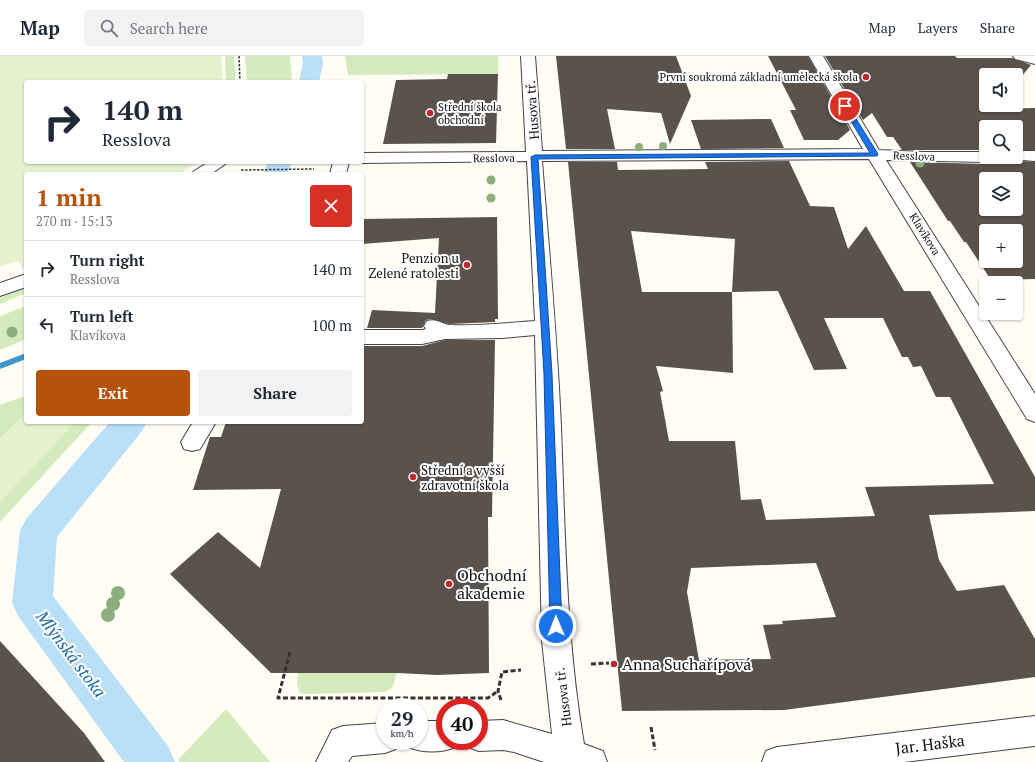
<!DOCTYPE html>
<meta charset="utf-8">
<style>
body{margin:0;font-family:"PT Serif",serif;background:#f2f2f3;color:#1f2937;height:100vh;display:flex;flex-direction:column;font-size:15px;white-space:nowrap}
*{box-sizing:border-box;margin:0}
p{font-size:13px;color:#747a83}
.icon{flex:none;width:22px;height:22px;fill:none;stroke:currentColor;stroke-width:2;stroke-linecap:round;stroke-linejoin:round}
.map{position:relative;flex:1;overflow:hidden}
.drawer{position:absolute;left:24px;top:116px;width:340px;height:252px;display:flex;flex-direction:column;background:#fff;border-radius:4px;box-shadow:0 1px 3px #0004}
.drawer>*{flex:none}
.hud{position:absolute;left:24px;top:24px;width:340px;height:84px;border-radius:4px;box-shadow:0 1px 3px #0004;background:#fff;color:#1f2937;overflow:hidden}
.tools{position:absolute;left:979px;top:12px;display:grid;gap:8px}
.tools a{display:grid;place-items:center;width:44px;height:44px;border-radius:4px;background:#fff;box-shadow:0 1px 3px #0004;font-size:20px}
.speed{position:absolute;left:376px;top:642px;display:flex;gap:8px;font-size:20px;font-weight:700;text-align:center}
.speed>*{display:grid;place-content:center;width:52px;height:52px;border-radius:50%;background:#fff;box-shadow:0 1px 3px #0004;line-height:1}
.speed small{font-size:10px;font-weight:400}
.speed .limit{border:6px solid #d22;background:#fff;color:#111}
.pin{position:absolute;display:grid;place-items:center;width:34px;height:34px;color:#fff;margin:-17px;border:2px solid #fff;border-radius:50%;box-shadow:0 1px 4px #0007}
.me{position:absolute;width:44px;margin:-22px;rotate:359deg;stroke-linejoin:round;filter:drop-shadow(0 0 3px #0008)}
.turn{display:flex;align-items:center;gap:14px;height:84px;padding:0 12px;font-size:18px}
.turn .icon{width:52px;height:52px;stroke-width:2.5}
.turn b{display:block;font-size:28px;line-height:34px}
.round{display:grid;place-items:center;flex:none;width:42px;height:42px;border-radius:4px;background:#f2f2f3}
.headline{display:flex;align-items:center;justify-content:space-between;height:68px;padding:0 12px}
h1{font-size:24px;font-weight:700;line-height:30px;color:#b45309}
.cta{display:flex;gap:8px;margin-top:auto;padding:8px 12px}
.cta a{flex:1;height:46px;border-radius:4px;background:#b45309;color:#fff;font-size:16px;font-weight:700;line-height:46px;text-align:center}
.cta a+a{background:#f2f2f3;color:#1f2937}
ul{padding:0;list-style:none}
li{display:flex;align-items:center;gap:12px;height:56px;padding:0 12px;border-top:1px solid #e0e1e3}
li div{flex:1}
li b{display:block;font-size:15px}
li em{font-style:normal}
header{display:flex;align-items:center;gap:24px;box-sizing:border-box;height:56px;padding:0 20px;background:#fff;border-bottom:1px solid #e0e1e3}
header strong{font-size:19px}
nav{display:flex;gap:22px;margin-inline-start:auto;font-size:14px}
.search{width:280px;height:36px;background:#f2f2f3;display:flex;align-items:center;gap:10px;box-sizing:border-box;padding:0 14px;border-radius:4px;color:#747a83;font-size:15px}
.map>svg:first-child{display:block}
.green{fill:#d5ebbd}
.pitch{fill:#e6f2cf}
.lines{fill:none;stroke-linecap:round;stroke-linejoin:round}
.stream{fill:#3f96cf;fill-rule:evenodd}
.canal{fill:#b9e0f7;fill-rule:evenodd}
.building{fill:#5a524d;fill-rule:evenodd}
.minor-casing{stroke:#444;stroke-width:2}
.path-far1{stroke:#333;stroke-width:1.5;stroke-dasharray:2.5 1.5;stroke-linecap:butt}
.path{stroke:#333;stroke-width:3;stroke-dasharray:5 2.5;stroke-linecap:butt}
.minor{fill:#fff;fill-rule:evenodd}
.tree{fill:#8dad7f}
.route{fill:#1a73e8;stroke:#114b97}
.poi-dot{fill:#c4262e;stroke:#fff;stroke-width:1.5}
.labels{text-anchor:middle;stroke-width:4;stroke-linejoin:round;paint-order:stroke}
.far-poi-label{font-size:11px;fill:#111;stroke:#fff;text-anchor:end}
.far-street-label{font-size:11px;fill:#111;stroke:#fff}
.street-label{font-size:13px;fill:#111;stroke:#fff}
.poi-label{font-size:13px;fill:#111;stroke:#fff;text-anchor:end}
.near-poi-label{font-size:16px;fill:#111;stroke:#fff;text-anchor:start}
.near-street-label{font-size:16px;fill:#111;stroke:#fff}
.near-water-label{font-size:17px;font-style:italic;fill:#1768a6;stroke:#fff}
</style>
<header>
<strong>Map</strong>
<div class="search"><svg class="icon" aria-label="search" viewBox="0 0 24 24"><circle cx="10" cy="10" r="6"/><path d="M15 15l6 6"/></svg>Search here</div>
<nav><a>Map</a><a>Layers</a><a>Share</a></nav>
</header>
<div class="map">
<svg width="1035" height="706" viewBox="0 0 1035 706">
<rect width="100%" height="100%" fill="#fffdf5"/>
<path class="green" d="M 225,0 L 234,0 L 236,26 L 226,26 Z
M 245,0 L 290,0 L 292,26 L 247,26 Z
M 345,0 L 498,0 L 498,18 L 348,19 Z
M 26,231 L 26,237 L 0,248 L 0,242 Z
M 26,250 L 26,283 L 0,294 L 0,260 Z
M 22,341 L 26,341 L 26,366 L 92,366 L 0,466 L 0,349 Z
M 298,617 L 397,617 L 392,632 L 385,636 L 307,638 L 300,637 L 297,628 Z
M 226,653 L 270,706 L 179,706 L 178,704 Z"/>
<path class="pitch" d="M 0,0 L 221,0 L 223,26 L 26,26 L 26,106 L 198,106 L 179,118 L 26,118 L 26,212 L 23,213 L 18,205 L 0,210 Z
M 26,357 L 26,366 L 64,366 L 73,369 L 0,446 L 0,382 Z"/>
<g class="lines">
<path class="stream" d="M 26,297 L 26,303 L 0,313 L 0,307 Z"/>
<path class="canal" d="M 302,0 L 322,0 L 323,7 L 319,26 L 299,26 L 303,7 Z
M 268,106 L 292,106 L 287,118 L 263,118 Z
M 110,366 L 147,366 L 142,375 L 57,481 L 53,540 L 168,690 L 175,706 L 124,706 L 18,560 L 12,546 L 20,475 L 26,463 Z"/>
</g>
<path class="building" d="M 556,0 L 676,0 L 691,40 L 670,88 L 661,57 L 607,53 L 615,93 L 566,93 Z
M 768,0 L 808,0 L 850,74 L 838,84 L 804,84 L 790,54 L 796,54 Z
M 825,0 L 955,0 L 957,2 L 1013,2 L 1031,9 L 1016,27 L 1016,19 L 986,19 L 986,49 L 997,49 L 994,53 L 1035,52 L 1035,94 L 1016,94 L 1016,71 L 986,71 L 986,94 L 902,94 L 893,81 L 887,81 L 872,57 L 863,64 Z
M 448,18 L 498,18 L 496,87 L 383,88 L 396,24 L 447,23 Z
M 771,63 L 784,92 L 701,93 L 691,64 Z
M 995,101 L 1008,101 L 1010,104 L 1035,106 L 1035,223 L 991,224 L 966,186 L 964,186 L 950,165 L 948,165 L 910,106 L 986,108 L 992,105 ZM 986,123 L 1016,123 L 1016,153 L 986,153 ZM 986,175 L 1016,175 L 1016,205 L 986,205 Z
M 789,105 L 810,150 L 834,151 L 848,193 L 866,170 L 904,235 L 930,235 L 1035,421 L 1035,455 L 929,459 L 939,504 L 957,535 L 1004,529 L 1035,583 L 1035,621 L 784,654 L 622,655 L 568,106 L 617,106 L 618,114 L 708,113 L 705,106 ZM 631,175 L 735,183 L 732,236 L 778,235 L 814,314 L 847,313 L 824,262 L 883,262 L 902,301 L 908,301 L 913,311 L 921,310 L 936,341 L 950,341 L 994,428 L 865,431 L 875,460 L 766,464 L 761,443 L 741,444 L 735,385 L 669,385 L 660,336 L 663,335 L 656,310 L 733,317 L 732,236 L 642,236 ZM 816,507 L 836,561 L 782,565 L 783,568 L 763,569 L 771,603 L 699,604 L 687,536 L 691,512 Z
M 497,161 L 498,263 L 495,263 L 495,266 L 450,268 L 430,263 L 426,264 L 422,272 L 367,272 L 372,254 L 435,257 L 439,182 L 362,188 L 362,163 Z
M 445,284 L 495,284 L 492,461 L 488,461 L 489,617 L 437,619 L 397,617 L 271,617 L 170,518 L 218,476 L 260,512 L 281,433 L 193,434 L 210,381 L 221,381 L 226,366 L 362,366 L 362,290 L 422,290 Z
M 0,585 L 84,677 L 105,706 L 0,706 Z"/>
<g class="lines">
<defs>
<path id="minor" d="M 521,0 L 535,0 L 542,95 L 863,93 L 809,0 L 823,0 L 879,94 L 924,96 L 986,96 L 986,101 L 994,101 L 992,104 L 986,106 L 886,104 L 1035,338 L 1035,366 L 1027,363 L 869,103 L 542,105 C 549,193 557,281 561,370 C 565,476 566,583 584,688 L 603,695 L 607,706 L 544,706 L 514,696 L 503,694 L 479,695 L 468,691 L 466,685 L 479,685 L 479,665 L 503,664 L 552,678 L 542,585 L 535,279 L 502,282 L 445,283 L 422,288 L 362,288 L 362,274 L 422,274 L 426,273 L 424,270 L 427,265 C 437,262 441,268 450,269 C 478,270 507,267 535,265 L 527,105 L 362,107 L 359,106 L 362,106 L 362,97 L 526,96 Z
M 1013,0 L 1035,0 L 1035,8 L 1015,3 Z
M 1016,95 L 1035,95 L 1035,105 L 1010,103 L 1009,101 L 1016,101 Z
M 209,106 L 228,106 L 211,118 L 192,118 L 194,115 Z
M 333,106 L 349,106 L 346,118 L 330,118 Z
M 26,218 L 26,231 L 0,240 L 0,227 Z
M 193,366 L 216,366 L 200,393 L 192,395 L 184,393 L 181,386 Z
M 1035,660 L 1035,690 L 904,706 L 762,706 L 766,695 L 777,691 Z
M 419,665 L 445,665 L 445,685 L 458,685 L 456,691 C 440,697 424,697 408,691 L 406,685 L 419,685 Z
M 385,667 L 385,685 L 399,685 L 396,693 L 385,697 L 352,700 L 348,706 L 316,706 L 332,674 L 343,670 Z"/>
</defs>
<use href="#minor" class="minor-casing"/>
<path class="path-far1" d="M 239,0 L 240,26
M 241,114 L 314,113"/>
<path class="path" d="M 290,596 L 278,642 L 488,642 L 498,635
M 591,608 L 609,607
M 501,644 L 498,635 L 502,616 L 521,614
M 651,671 L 655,694"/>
<use href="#minor" class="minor"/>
</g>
<g class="tree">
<circle cx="663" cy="90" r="4"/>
<circle cx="639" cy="91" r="4"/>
<circle cx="920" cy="107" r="4.5"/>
<circle cx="491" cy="124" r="4.5"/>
<circle cx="491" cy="142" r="4.5"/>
<circle cx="12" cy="276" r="5.5"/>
<circle cx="118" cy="537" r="7"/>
<circle cx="113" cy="548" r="7"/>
<circle cx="108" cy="559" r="7"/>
</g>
<path class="route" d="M 845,48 L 848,50 L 878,98 L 877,100 L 538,103 L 552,318 L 562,570 L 560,574 L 556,576 L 552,574 L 550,570 L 544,318 L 531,101 L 535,99 L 870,97 L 842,50 Z"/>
<g class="poi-dot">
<circle cx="866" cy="21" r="4"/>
<circle cx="430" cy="57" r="4"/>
<circle cx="467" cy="209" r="4"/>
<circle cx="413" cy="421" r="4"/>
<circle cx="449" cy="528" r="4"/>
<circle cx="614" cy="608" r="4"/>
</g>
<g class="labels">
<g class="far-poi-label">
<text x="858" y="25">První soukromá základní umělecká škola</text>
<text x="438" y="55" text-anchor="start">Střední škola<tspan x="438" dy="13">obchodní</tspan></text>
</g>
<g class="far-street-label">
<text transform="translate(914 100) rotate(2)" y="4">Resslova</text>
<text transform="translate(494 102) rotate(-1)" y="4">Resslova</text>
<text transform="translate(925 178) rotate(58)" y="4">Klavíkova</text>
</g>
<g class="street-label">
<text transform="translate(532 54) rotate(-94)" y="5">Husova tř.</text>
<text transform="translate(563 641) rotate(-97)" y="5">Husova tř.</text>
</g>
<g class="poi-label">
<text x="459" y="207">Penzion u<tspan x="459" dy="15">Zelené ratolesti</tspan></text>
<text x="421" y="419" text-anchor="start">Střední a vyšší<tspan x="421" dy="15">zdravotní škola</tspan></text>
</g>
<g class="near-poi-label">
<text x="457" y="525">Obchodní<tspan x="457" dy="18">akademie</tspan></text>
<text x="622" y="614">Anna Suchařípová</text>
</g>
<g class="near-street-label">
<text transform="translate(930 688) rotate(-7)" y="6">Jar. Haška</text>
</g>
<g class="near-water-label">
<text transform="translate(71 598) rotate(53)" y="6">Mlýnská stoka</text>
</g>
</g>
</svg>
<div class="tools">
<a><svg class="icon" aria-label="sound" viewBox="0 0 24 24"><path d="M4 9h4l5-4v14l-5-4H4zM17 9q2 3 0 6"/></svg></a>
<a><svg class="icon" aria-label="search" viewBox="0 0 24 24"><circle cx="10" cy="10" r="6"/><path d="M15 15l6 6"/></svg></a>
<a><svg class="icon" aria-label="layers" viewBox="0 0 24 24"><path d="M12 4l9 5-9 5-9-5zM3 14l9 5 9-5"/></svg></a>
<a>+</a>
<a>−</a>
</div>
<div class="speed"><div>29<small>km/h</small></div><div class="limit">40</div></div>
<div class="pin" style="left:845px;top:50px;background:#d93025"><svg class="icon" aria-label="arrive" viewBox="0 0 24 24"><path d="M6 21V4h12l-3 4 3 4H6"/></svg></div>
<svg class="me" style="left:556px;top:570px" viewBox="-20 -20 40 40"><circle r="17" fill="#1a73e8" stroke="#fff" stroke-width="3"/><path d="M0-11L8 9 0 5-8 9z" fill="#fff"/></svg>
<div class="hud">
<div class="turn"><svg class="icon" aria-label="right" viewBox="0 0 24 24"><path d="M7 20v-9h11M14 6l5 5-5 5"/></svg><div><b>140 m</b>Resslova</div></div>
</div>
<section class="drawer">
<div class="headline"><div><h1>1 min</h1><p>270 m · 15:13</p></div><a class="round" style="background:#d93025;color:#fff"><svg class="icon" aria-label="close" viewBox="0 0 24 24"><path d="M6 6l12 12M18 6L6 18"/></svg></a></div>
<ul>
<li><svg class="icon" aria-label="right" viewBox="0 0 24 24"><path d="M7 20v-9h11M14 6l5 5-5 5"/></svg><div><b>Turn right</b><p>Resslova</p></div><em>140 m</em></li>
<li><svg class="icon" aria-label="left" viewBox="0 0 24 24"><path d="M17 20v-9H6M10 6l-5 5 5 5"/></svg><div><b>Turn left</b><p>Klavíkova</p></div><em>100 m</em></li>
</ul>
<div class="cta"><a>Exit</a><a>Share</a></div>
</section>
</div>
